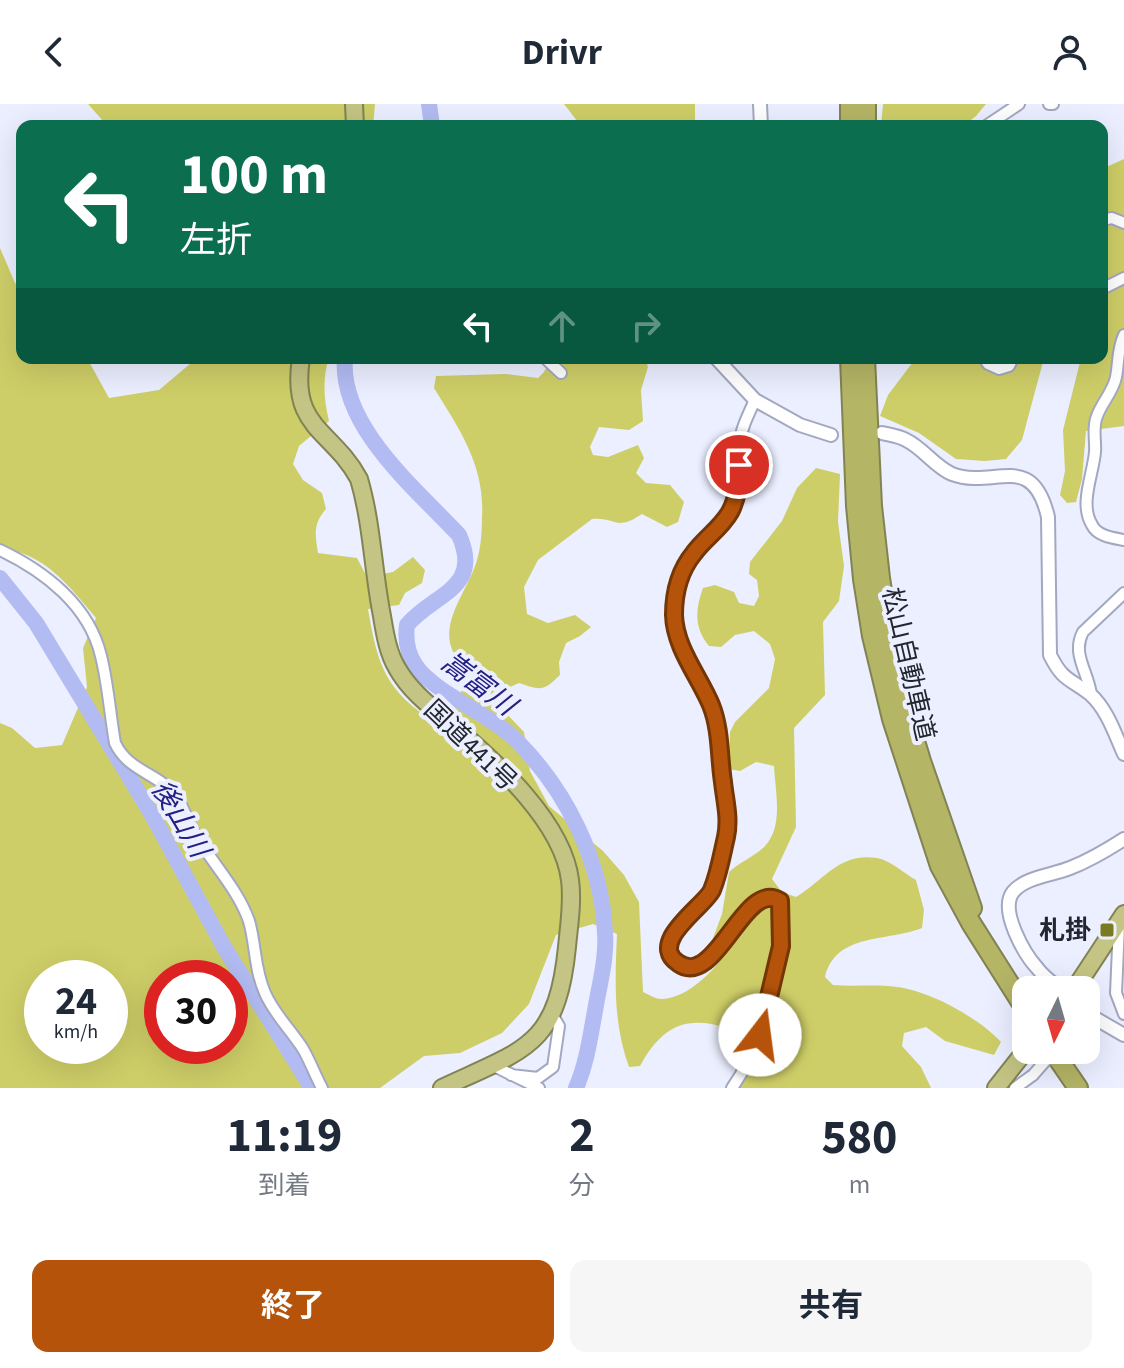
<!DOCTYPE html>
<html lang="ja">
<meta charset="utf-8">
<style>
body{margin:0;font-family:"Source Sans 3","Noto Sans JP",sans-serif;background:#f6f6f7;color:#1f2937;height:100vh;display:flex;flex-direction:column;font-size:30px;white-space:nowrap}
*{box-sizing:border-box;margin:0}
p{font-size:26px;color:#747a83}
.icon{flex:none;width:44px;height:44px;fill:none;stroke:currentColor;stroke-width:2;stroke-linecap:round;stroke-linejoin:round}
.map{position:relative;height:984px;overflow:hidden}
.sheet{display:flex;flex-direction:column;background:#fff;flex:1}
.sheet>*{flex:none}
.guide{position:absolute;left:16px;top:16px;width:1092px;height:244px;border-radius:16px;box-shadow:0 8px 32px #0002;background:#0b6e4f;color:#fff;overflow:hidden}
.needle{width:52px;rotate:185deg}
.fabs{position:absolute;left:1012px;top:872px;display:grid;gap:16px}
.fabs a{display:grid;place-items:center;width:88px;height:88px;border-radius:16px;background:#fff;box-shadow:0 8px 32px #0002;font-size:40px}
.speed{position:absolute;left:24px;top:856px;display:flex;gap:16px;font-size:40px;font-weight:700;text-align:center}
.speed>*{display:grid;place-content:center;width:104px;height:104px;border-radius:50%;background:#fff;box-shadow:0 8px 32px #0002;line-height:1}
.speed small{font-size:20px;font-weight:400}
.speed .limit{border:12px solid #d22;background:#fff;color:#111}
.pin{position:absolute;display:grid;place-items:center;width:68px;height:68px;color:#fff;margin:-34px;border:4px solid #fff;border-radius:50%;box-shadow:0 2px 8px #0007}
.me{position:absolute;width:88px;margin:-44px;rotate:15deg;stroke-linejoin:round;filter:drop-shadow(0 0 6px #0008)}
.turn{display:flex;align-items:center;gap:28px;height:168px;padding:0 32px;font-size:36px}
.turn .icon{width:104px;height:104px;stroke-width:2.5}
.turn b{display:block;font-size:56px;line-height:68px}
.lanes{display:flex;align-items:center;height:76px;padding:0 32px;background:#0003;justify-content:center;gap:40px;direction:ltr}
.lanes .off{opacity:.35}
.eta{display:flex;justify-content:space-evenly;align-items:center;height:136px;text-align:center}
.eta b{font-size:48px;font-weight:700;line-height:56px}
.action{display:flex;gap:16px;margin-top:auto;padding:16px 32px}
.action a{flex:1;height:92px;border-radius:16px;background:#b45309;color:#fff;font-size:32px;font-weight:700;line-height:92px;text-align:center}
.action a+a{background:#f6f6f7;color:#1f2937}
header{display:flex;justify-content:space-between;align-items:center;height:104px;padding:0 32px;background:#fff;font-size:36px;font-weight:700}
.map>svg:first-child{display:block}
.green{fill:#cece68;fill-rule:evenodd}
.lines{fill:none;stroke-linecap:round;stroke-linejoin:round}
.river{stroke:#b2bcf2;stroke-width:16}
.minor-casing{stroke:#a3a8c1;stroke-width:14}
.tertiary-casing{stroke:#a3a8c1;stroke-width:16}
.trunk-casing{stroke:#828353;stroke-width:20}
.motorway-casing{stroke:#828353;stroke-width:22}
.minor{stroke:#fff;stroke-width:10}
.tertiary{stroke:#fff;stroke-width:12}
.trunk{stroke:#c4c484;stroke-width:16}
.motorway{stroke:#b5b566;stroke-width:18}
.minor-bridge-casing{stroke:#a3a8c1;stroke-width:14;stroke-linecap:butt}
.minor-bridge{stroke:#fff;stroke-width:10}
.route-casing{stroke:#753606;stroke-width:20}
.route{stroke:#b45309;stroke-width:14}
.poi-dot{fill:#7b7a21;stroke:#ebefff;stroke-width:3}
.labels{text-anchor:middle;stroke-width:8;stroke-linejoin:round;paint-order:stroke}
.street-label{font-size:26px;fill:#24262f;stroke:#ebefff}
.poi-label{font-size:26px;font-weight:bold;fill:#24262f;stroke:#ebefff;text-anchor:end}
.water-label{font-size:28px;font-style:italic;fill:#252083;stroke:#ebefff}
</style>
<header><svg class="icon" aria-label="back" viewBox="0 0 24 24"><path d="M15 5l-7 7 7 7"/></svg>Drivr<svg class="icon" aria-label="person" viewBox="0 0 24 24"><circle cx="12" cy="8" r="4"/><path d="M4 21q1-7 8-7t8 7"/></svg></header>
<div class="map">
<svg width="1124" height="984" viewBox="0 0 1124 984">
<rect width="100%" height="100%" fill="#ebefff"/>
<path class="green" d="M 88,0 L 375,0 L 373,22 L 115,22 L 104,18 Z
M 564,0 L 695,0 L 695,22 L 581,22 Z
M 883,0 L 986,0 L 976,12 L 963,22 L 881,22 Z
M 1124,55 L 1124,322 L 1086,327 L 1082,375 L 1076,398 L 1067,399 L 1060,391 L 1065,367 L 1063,326 L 1081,254 L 1102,254 L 1102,65 Z
M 0,144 L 15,179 L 22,184 L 22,254 L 87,254 L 109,294 L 159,286 L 197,254 L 329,254 C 322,275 324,296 329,317 L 299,342 L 293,360 L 303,376 L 322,389 L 326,405 C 313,420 315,430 318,449 L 357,454 L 367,473 L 393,468 L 413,453 L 425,466 L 422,479 L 405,489 L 399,501 L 368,505 C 378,563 386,588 438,620 L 473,571 C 467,566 460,560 456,553 C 435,521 469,486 477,456 C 481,443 482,427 482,413 C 485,362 460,326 434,284 L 436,272 L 505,270 L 538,274 L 544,268 L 551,254 L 645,254 L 648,263 L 641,286 L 643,317 L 629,326 L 599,323 L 590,343 L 593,351 L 608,353 L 638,341 L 644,354 L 636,369 L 646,379 L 670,381 L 684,398 L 678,418 L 667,423 L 642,410 C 615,428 617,413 592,415 L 538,456 L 524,483 L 527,510 L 548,519 L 575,511 L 591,523 L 580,532 L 566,539 L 559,558 L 560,571 C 543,588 540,586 519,579 L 510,583 L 500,595 L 504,607 L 524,628 L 530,667 L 549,702 L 603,747 L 624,771 L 639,798 L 643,888 C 648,890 655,895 661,895 C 684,895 707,873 720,857 L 713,834 L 722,810 L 729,768 C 740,758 755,752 765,742 C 784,722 775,686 774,662 L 756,658 L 740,667 L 729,665 L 730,628 L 735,618 L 769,584 L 775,555 L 770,540 L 754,527 L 735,531 L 721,543 L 709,542 C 694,524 695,506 703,484 L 715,481 L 734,488 L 739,499 L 754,502 L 759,492 L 757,476 L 749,470 L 750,458 L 782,417 L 797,384 L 816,364 L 840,370 L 838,418 L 844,462 L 839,497 L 823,518 L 825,591 L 794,624 L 796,723 L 772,775 L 782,788 L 796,793 C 825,775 840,748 877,754 C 890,756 905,770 916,776 L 924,806 L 922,824 C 888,838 836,828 825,873 L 833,881 C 854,883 876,880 897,883 C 930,887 979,914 1001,938 L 994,951 L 945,937 L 926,923 L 904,929 L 902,942 L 921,963 L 931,984 L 730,984 L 739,953 L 727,924 C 684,910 661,924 640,962 L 629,963 C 613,919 615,876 617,830 L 593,820 L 556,831 L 529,900 L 502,929 L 460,949 L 424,952 L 380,984 L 0,984 L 0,619 L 12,624 L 35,644 L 62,641 L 87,583 L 83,544 L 96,514 C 68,481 46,450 0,444 ZM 42,874 L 110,874 L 110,942 L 42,942 ZM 162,874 L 230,874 L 230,942 L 162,942 Z
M 916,254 L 1044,254 L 1022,336 L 1006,355 L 985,357 L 956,355 L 919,329 L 880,312 L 888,291 Z"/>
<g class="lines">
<path class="river" d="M 429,0 L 432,22
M 345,254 C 339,322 416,385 459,431 C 483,485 434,489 407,521 C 405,536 407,549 416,562 C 433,588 492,611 518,638 C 567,688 602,758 605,829 C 607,854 599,882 595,907 C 590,933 587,959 576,984
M 0,474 L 36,519 L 151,709 L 224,843 L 312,984"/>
<defs>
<path id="minor" d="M 1049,0 L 1053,0
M 986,22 L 1019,0
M 1102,116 L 1112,114 L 1124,119
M 1102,185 L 1124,174
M 1124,231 C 1117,246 1119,258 1116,273 C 1113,288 1102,298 1097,312 C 1092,324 1096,336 1095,348 C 1093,371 1079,400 1092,421 C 1097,432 1113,434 1124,436
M 545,254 L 561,269
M 984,254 L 988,260 L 999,265 L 1009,262 L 1013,254
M 0,446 C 44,467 89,501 101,552 C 108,580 110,610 115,639 C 129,669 161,669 178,695 C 184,705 188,718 194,728 C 211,758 238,785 249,817 C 256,841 254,864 265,889 C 274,910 291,926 303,945 C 310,957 315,971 322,984
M 1091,591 C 1089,569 1071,550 1083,528 L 1124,489
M 1119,821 L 1116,889 L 1124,910
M 492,961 L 539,984
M 511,971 L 538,974 L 553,963 L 559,922 L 553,912
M 732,984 C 743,968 753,949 760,931 C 767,913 794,805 778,795 C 752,778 720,865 686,862 C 677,861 672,855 671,846 C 667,820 700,808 711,789 C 719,773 723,748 726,730 C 730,712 724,694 722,676 C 719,649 721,623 710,599 C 698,571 678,546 674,516 C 672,493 680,465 695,448 C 706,434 723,423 731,407 C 741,386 736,363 739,341 C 741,325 748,311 755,296
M 1015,984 L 1033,971"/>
<path id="tertiary" d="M 760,0 L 761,22
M 716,254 L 755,296 L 800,321 L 831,331
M 882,329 C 890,331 899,332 906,336 C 923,344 935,363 952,370 C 994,386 1032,345 1048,413 L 1050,551 C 1063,577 1069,574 1090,590 C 1107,605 1115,630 1124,650
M 1061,886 C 1053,879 1044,873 1038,865 C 1024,850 999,806 1013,788 C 1025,773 1053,771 1070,764 C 1088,757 1107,746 1124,735
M 1086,909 L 1124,931"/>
<path id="trunk" d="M 354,0 L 355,22
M 301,254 C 290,325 331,324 359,375 C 372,419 373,467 382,512 C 385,530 388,549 397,564 C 411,589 435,606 456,624 C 498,660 563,719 570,776 C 573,798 569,821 567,843 C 557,943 525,945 442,984
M 1074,886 L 1124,810
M 996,984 L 1026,946"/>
<path id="motorway" d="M 850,22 L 850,0
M 866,22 L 866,0
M 850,254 L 856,402 L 863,475 L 872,532 L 892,615 L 940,762 L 971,819 L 1026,906
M 865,254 L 872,402 L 880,474 L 896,574 L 921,657 L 972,804
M 1052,946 L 1078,984"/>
</defs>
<use href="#minor" class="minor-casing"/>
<use href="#tertiary" class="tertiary-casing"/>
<use href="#trunk" class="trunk-casing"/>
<use href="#motorway" class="motorway-casing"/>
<use href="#minor" class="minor"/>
<use href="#tertiary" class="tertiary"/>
<use href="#trunk" class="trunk"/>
<use href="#motorway" class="motorway"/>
<defs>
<path id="minor-bridge" d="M 1033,971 L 1055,946"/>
</defs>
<use href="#minor-bridge" class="minor-bridge-casing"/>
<use href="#minor-bridge" class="minor-bridge"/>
</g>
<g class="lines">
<defs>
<path id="route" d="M 739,361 C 739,376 738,394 730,408 C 721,424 705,434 694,449 C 680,466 674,489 674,511 C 675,544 699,572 711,601 C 721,626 719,652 723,678 C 725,697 730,714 726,733 C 722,750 719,769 712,786 C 705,802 647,838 678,859 C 716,886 744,774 780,797 L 781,842 L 760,931"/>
</defs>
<use href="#route" class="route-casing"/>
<use href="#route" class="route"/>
</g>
<rect class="poi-dot" x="1099" y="818" width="16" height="16" rx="4"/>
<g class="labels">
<g class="street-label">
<text transform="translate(909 560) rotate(77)" y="9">松山自動車道</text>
<text transform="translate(471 641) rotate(44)" y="9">国道441号</text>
</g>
<g class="poi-label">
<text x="1091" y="835">札掛</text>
</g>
<g class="water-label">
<text transform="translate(479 579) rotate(37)" y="10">嵩富川</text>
<text transform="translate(181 714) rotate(59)" y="10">後山川</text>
</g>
</g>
</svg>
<div class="fabs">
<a><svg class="needle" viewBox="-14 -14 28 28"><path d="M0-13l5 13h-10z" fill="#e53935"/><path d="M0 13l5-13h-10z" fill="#747a83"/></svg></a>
</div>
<div class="speed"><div>24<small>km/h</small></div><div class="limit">30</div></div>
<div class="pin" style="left:739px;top:361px;background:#d93025"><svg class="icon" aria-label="arrive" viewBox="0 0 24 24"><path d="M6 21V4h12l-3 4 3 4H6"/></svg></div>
<svg class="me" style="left:760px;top:931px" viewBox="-20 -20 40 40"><circle r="19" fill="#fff"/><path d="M0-13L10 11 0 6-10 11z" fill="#b45309"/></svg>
<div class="guide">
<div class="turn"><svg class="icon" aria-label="left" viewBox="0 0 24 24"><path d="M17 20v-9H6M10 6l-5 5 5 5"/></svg><div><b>100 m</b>左折</div></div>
<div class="lanes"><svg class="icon" aria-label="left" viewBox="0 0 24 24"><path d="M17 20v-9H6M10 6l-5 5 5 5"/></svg><svg class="icon off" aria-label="ahead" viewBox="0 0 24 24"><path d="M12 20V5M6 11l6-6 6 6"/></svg><svg class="icon off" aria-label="right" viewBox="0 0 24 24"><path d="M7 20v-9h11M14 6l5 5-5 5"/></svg></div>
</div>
</div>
<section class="sheet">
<div class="eta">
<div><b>11:19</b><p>到着</p></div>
<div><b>2</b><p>分</p></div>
<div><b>580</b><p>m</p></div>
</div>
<div class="action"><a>終了</a><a>共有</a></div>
</section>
